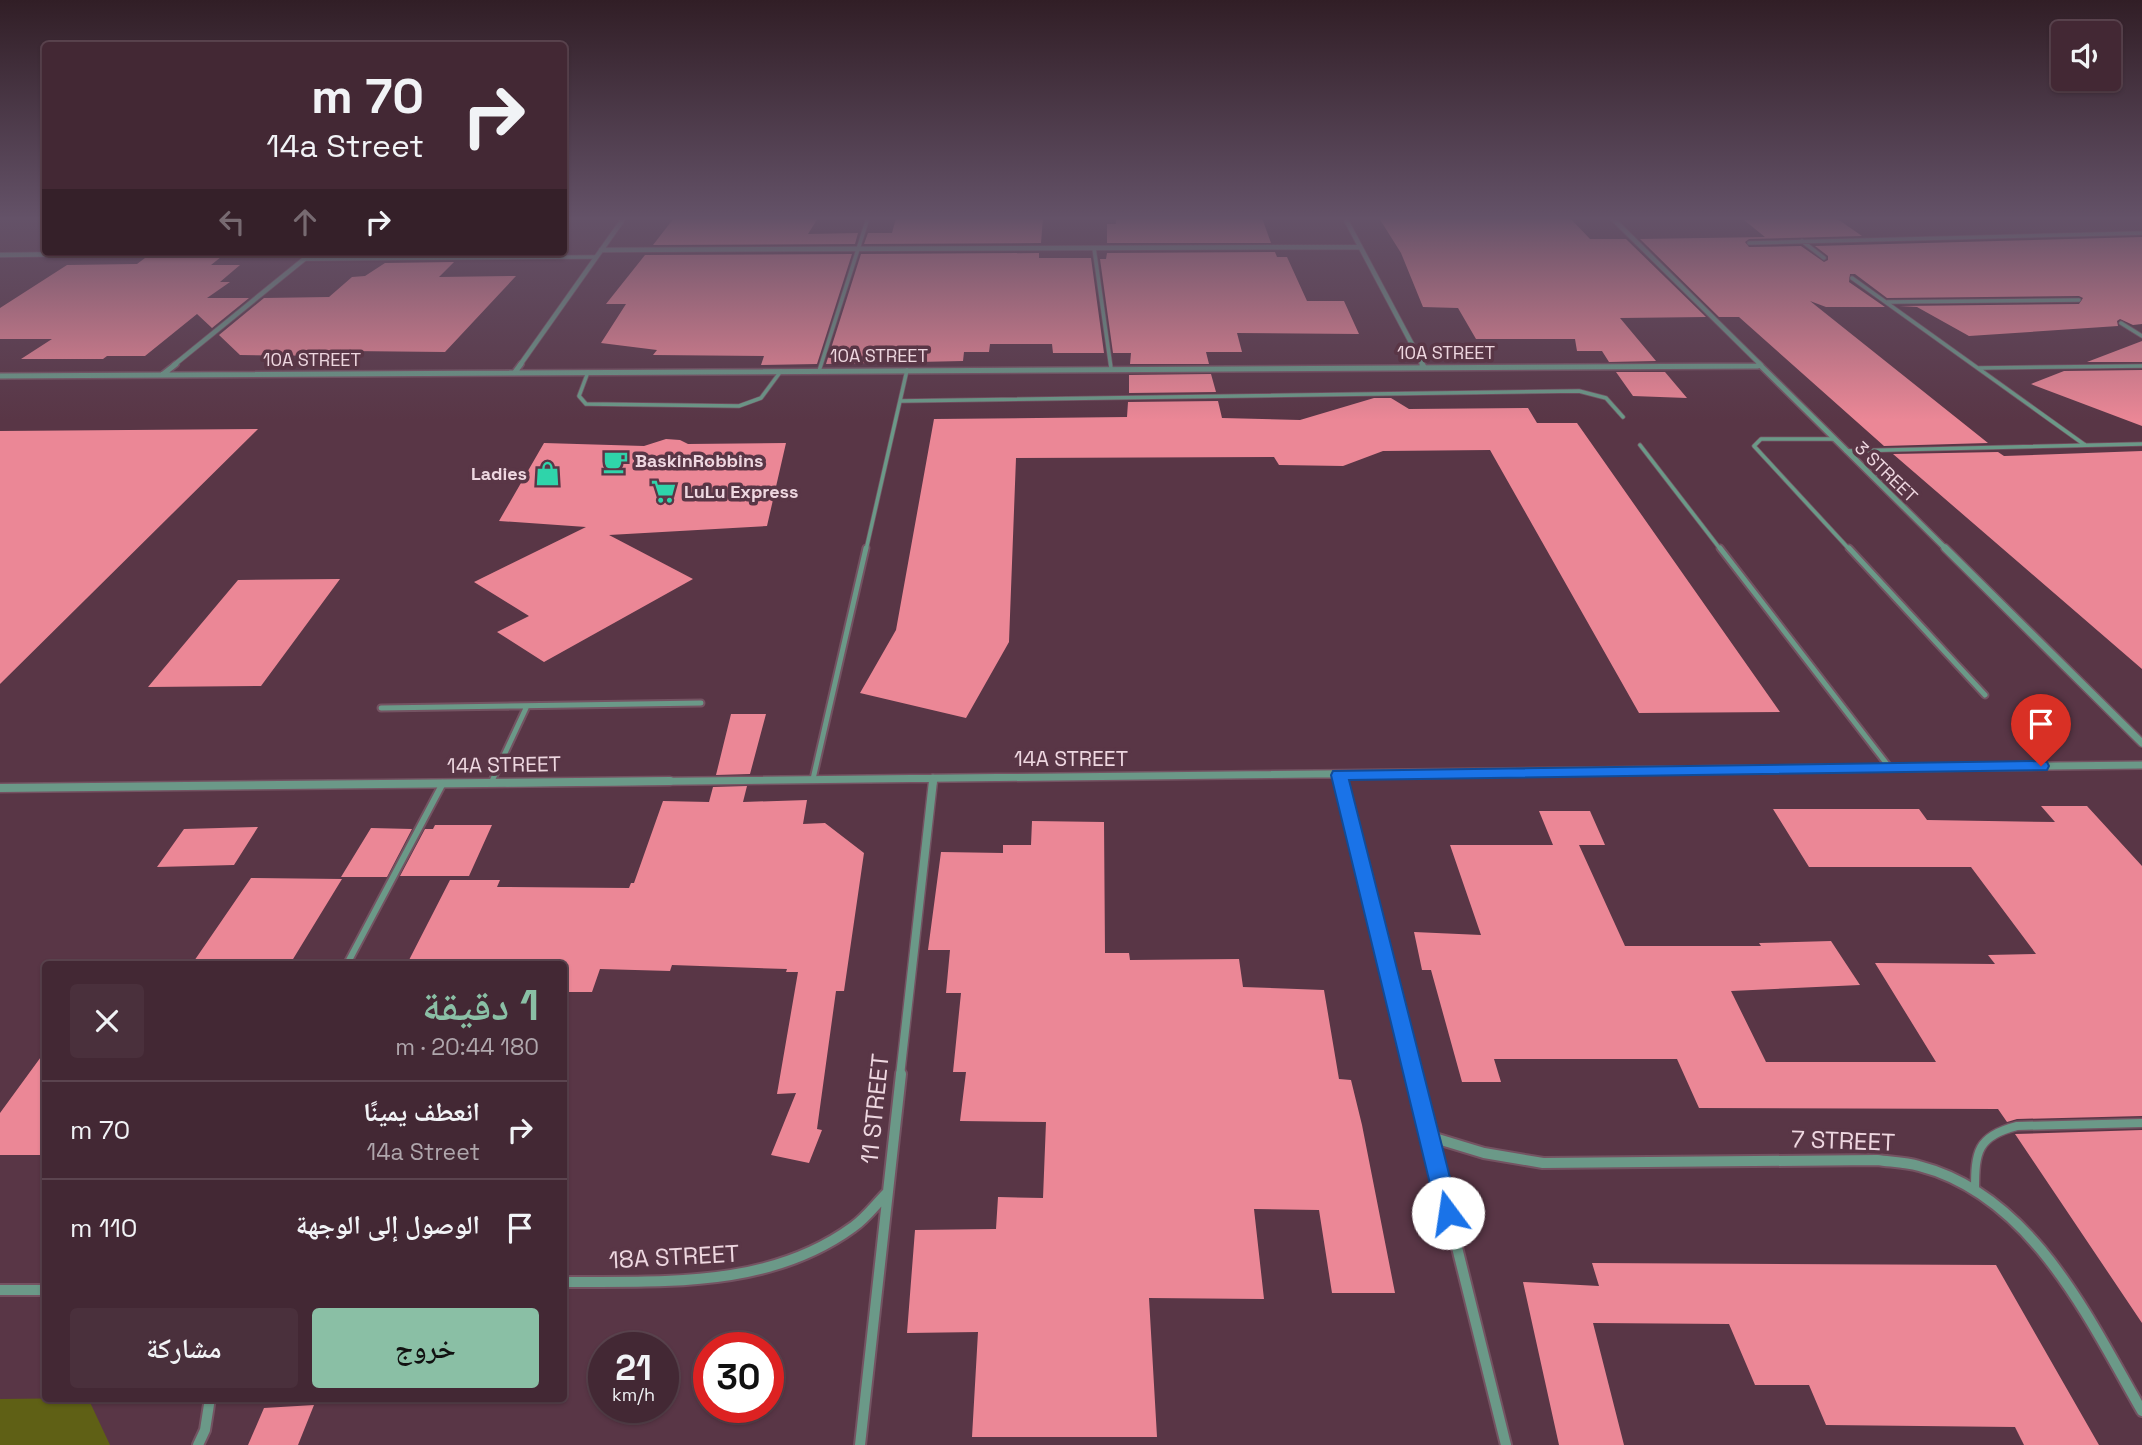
<!DOCTYPE html>
<html lang="ar">
<meta charset="utf-8">
<style>
body{margin:0;font-family:"Space Grotesk","Noto Naskh Arabic",sans-serif;background:#4a303c;color:#f1f3f6;direction:rtl;height:100vh;display:flex;flex-direction:column;font-size:26px;white-space:nowrap}
*{box-sizing:border-box;margin:0}
p{font-size:23px;color:#afa6ac}
.icon{flex:none;width:38px;height:38px;fill:none;stroke:currentColor;stroke-width:2;stroke-linecap:round;stroke-linejoin:round}
.map{position:relative;flex:1;overflow:hidden;direction:ltr}
.drawer{position:absolute;left:42px;top:961px;width:525px;height:441px;display:flex;flex-direction:column;background:#432834;border-radius:7px;box-shadow:0 2px 5px #0004,0 0 0 2px #5b444f;direction:rtl}
.drawer>*{flex:none}
.guide{position:absolute;left:42px;top:42px;width:525px;height:214px;border-radius:7px;box-shadow:0 2px 5px #0004,0 0 0 2px #5b444f;direction:rtl;background:#432834;color:#f1f3f6;overflow:hidden}
.tools{position:absolute;left:2051px;top:21px;display:grid;gap:14px}
.tools a{display:grid;place-items:center;width:70px;height:70px;border-radius:7px;background:#432834;box-shadow:0 2px 5px #0004,0 0 0 2px #5b444f;font-size:35px}
.speed{position:absolute;left:588px;top:1332px;display:flex;gap:14px;font-size:35px;font-weight:700;text-align:center}
.speed>*{display:grid;place-content:center;width:91px;height:91px;border-radius:50%;background:#432834;box-shadow:0 2px 5px #0004,0 0 0 2px #5b444f;line-height:1}
.speed small{font-size:18px;font-weight:400}
.speed .limit{border:10px solid #d22;background:#fff;color:#111}
.pin{position:absolute;display:grid;place-items:center;width:60px;height:60px;color:#fff;margin:-72px -30px;border-radius:50% 50% 50% 0;rotate:-45deg;box-shadow:0 0 7px #0007}
.pin .icon{rotate:45deg}
.me{position:absolute;width:77px;margin:-38px;rotate:346deg;stroke-linejoin:round;filter:drop-shadow(0 0 5px #0008)}
.turn{display:flex;align-items:center;gap:24px;height:147px;padding:0 28px;font-size:32px}
.turn .icon{width:91px;height:91px;stroke-width:2.5}
.turn b{display:block;font-size:49px;line-height:60px}
.lanes{display:flex;align-items:center;height:66px;padding:0 28px;background:#0003;justify-content:center;gap:35px;direction:ltr}
.lanes .off{opacity:.35}
.round{display:grid;place-items:center;flex:none;width:74px;height:74px;border-radius:7px;background:#4a303c}
.head{display:flex;align-items:center;justify-content:space-between;height:119px;padding:0 28px}
h1{font-size:42px;font-weight:600;line-height:52px;color:#8abfa5}
.primary-button{display:flex;gap:14px;margin-top:auto;padding:14px 28px}
.primary-button a{flex:1;height:80px;border-radius:7px;background:#8abfa5;color:#111;font-size:28px;font-weight:600;line-height:80px;text-align:center}
.primary-button a+a{background:#4a303c;color:#f1f3f6}
ul{padding:0;list-style:none}
li{display:flex;align-items:center;gap:21px;height:98px;padding:0 28px;border-top:2px solid #5b444f}
li div{flex:1}
li b{display:block;font-size:26px}
li em{font-style:normal}
.map>svg:first-child{display:block}
.green{fill:#5f6015}
.building{fill:#eb8796}
.lines{fill:none;stroke-linecap:round;stroke-linejoin:round}
.service-far3-casing{stroke:#745362;stroke-width:5}
.service-far2-casing{stroke:#745362;stroke-width:9}
.service-far1-casing{stroke:#745362;stroke-width:10}
.service-casing{stroke:#745362;stroke-width:11}
.minor-far4-casing{stroke:#745362;stroke-width:6}
.minor-far3-casing{stroke:#745362;stroke-width:8}
.minor-far2-casing{stroke:#745362;stroke-width:10}
.minor-far1-casing{stroke:#745362;stroke-width:11}
.minor-casing{stroke:#745362;stroke-width:14}
.service-far3{stroke:#6b9988;stroke-width:3.5}
.service-far2{stroke:#6b9988;stroke-width:5}
.service-far1{stroke:#6b9988;stroke-width:6}
.service{stroke:#6b9988;stroke-width:8}
.minor-far4{stroke:#6b9988;stroke-width:4.5}
.minor-far3{stroke:#6b9988;stroke-width:5}
.minor-far2{stroke:#6b9988;stroke-width:7}
.minor-far1{stroke:#6b9988;stroke-width:8}
.minor{stroke:#6b9988;stroke-width:10}
.route{fill:#1a73e8;stroke:#114b97;stroke-width:2}
.labels{text-anchor:middle;stroke-width:7;stroke-linejoin:round;paint-order:stroke}
.far-street-label{font-size:18px;fill:#eed7e0;stroke:#593646}
.far-poi-label{font-size:18px;font-weight:bold;fill:#eed7e0;stroke:#593646;text-anchor:start}
.street-label{font-size:21px;fill:#eed7e0;stroke:#593646}
.near-street-label{font-size:24px;fill:#eed7e0;stroke:#593646}
</style>
<div class="map">
<svg width="2142" height="1445" viewBox="0 0 2142 1445">
<rect width="100%" height="100%" fill="#593646"/>
<path class="green" d="M 88,1398 L 110,1445 L 0,1445 L 0,1399 Z"/>
<path class="building" d="M 674,218 L 818,218 L 808,234 L 858,233 L 855,244 L 653,245 Z
M 896,218 L 1043,218 L 1041,243 L 864,244 L 868,233 L 892,233 Z
M 1116,218 L 1262,218 L 1271,243 L 1107,243 L 1107,224 L 1116,224 Z
M 1379,218 L 1570,218 L 1590,239 L 1626,239 L 1706,317 L 1620,318 L 1656,361 L 1609,362 L 1602,351 L 1577,351 L 1575,339 L 1476,339 L 1458,308 L 1423,307 L 1401,253 Z
M 1752,218 L 1836,218 L 1862,236 L 1749,239 L 1745,242 L 1749,247 L 1801,246 L 1824,262 L 1828,260 L 1828,256 L 1815,246 L 2142,237 L 2142,324 L 2133,325 L 2120,319 L 2117,321 L 2118,326 L 1969,336 L 1917,307 L 1899,306 L 2079,304 L 2083,298 L 2079,296 L 1887,298 L 1855,274 L 1850,274 L 1849,282 L 1885,307 L 1826,307 L 1810,301 L 1988,443 L 1884,446 L 1739,317 L 1719,317 L 1640,239 L 1765,237 L 1744,220 L 1755,220 Z
M 1275,252 L 1277,257 L 1287,257 L 1307,301 L 1344,301 L 1359,334 L 1237,333 L 1242,352 L 1206,352 L 1209,364 L 1130,364 L 1131,353 L 1113,353 L 1100,259 L 1106,259 L 1107,253 Z
M 1039,253 L 1039,258 L 1091,258 L 1104,353 L 1053,353 L 1052,344 L 990,344 L 989,352 L 964,352 L 963,361 L 826,364 L 861,254 Z
M 852,254 L 817,364 L 761,365 L 764,356 L 653,355 L 657,350 L 601,343 L 626,304 L 606,304 L 645,255 Z
M 221,257 L 211,265 L 240,265 L 220,282 L 230,282 L 207,298 L 249,298 L 212,328 L 197,314 L 145,356 L 107,356 L 103,359 L 21,359 L 52,339 L 0,339 L 0,308 L 67,265 L 137,264 L 145,258 Z
M 454,262 L 439,277 L 516,276 L 445,352 L 349,351 L 343,356 L 240,355 L 219,335 L 264,298 L 329,297 L 352,277 L 365,276 L 385,263 Z
M 2142,341 L 2142,362 L 2087,362 Z
M 2142,370 L 2142,426 L 2031,384 L 2064,371 Z
M 1616,372 L 1665,372 L 1687,398 L 1633,396 Z
M 1211,374 L 1216,392 L 1129,393 L 1129,375 Z
M 1374,398 L 1391,398 L 1409,409 L 1528,408 L 1537,423 L 1577,423 L 1780,712 L 1639,713 L 1490,450 L 1383,451 L 1343,466 L 1279,465 L 1274,457 L 1016,458 L 1009,642 L 966,718 L 860,693 L 896,630 L 934,419 L 1127,417 L 1128,402 L 1218,401 L 1222,418 L 1300,420 Z
M 258,429 L 0,684 L 0,431 Z
M 666,439 L 680,440 L 688,444 L 786,443 L 767,526 L 609,535 L 693,579 L 544,662 L 497,632 L 529,616 L 474,582 L 586,527 L 499,521 L 544,443 L 644,446 Z
M 2142,451 L 2142,669 L 1893,454 L 1998,452 L 2004,456 Z
M 340,579 L 261,686 L 148,687 L 238,580 Z
M 731,714 L 766,714 L 750,774 L 716,775 Z
M 747,786 L 743,802 L 807,800 L 803,824 L 825,823 L 864,853 L 844,991 L 836,991 L 817,1129 L 822,1130 L 809,1163 L 771,1155 L 796,1093 L 777,1094 L 798,972 L 786,972 L 787,969 L 672,965 L 670,971 L 600,969 L 592,992 L 564,992 L 564,964 L 408,962 L 450,880 L 500,880 L 497,887 L 629,888 L 631,883 L 634,883 L 663,801 L 709,802 L 713,787 Z
M 2041,806 L 2087,806 L 2142,866 L 2142,1116 L 2017,1119 L 2007,1122 L 1998,1109 L 1699,1108 L 1677,1059 L 1494,1059 L 1501,1082 L 1462,1082 L 1431,970 L 1422,970 L 1414,932 L 1481,935 L 1450,845 L 1553,845 L 1539,811 L 1590,811 L 1605,845 L 1579,845 L 1625,946 L 1761,946 L 1759,943 L 1831,941 L 1860,985 L 1731,991 L 1766,1062 L 1936,1062 L 1875,963 L 1995,964 L 1988,955 L 2036,954 L 1971,867 L 1809,867 L 1773,809 L 1919,809 L 1927,820 L 2055,822 Z
M 1032,821 L 1104,822 L 1105,953 L 1129,953 L 1130,960 L 1239,959 L 1243,987 L 1324,990 L 1339,1079 L 1351,1080 L 1362,1125 L 1395,1293 L 1332,1293 L 1319,1210 L 1254,1209 L 1264,1299 L 1149,1298 L 1157,1437 L 972,1437 L 978,1332 L 907,1333 L 915,1230 L 996,1229 L 998,1197 L 1043,1198 L 1046,1122 L 960,1121 L 966,1072 L 953,1072 L 961,993 L 946,993 L 950,950 L 928,950 L 941,852 L 1003,853 L 1003,845 L 1031,845 Z
M 435,825 L 492,825 L 469,876 L 400,876 L 425,829 L 433,829 Z
M 258,827 L 234,865 L 157,867 L 184,829 Z
M 371,828 L 412,829 L 387,877 L 341,877 Z
M 251,878 L 342,879 L 290,964 L 192,964 Z
M 46,1050 L 46,1155 L 0,1155 L 0,1113 Z
M 2142,1130 L 2142,1323 L 2015,1134 Z
M 1592,1263 L 1996,1265 L 2099,1445 L 2024,1445 L 2015,1427 L 1826,1425 L 1809,1385 L 1755,1385 L 1729,1324 L 1593,1323 L 1624,1445 L 1559,1445 L 1523,1282 L 1599,1286 Z
M 314,1405 L 298,1445 L 248,1445 L 264,1408 Z"/>
<g class="lines">
<defs>
<path id="service-far3" d="M 1802,241 L 1824,258
M 1749,243 L 2142,233
M 1094,248 L 1111,368
M 305,259 L 596,257
M 1852,278 L 2085,445
M 1887,302 L 2079,300
M 2121,323 L 2142,336
M 1978,368 L 2142,366
M 819,371 L 868,218
M 588,372 L 579,396 L 586,404 L 739,406 L 761,398 L 781,371
M 900,401 L 1579,391 L 1606,398 L 1623,417
M 1833,439 L 1761,439 L 1754,446 L 1850,550
M 1640,445 L 1721,550
M 1846,451 L 2142,444
M 866,550 L 907,370"/>
<path id="service-far2" d="M 1720,548 L 1890,768
M 1849,548 L 1985,695
M 381,708 L 701,703
M 813,779 L 866,548
M 491,783 L 527,706"/>
<path id="service-far1" d="M 347,964 L 443,783"/>
<path id="service" d="M 1975,1190 C 1975,1152 1977,1136 2017,1126 L 2142,1123"/>
<path id="minor-far4" d="M 1345,218 L 1423,365
M 1612,218 L 1761,365
M 601,250 L 1360,247
M 0,255 L 261,252
M 174,365 L 313,252
M 520,365 L 624,218"/>
<path id="minor-far3" d="M 1422,364 L 1424,367
M 1759,364 L 1947,550
M 515,372 L 521,364
M 162,375 L 176,364
M 0,376 L 1758,366"/>
<path id="minor-far2" d="M 1945,548 L 2142,743
M 1339,775 L 1341,783
M 507,783 L 2142,765
M 933,783 L 933,778"/>
<path id="minor-far1" d="M 1340,781 L 1414,1076
M 0,788 L 670,781
M 900,1076 L 933,781"/>
<path id="minor" d="M 1414,1074 L 1506,1445
M 1428,1136 L 1484,1153 L 1543,1163 L 1877,1160 C 1891,1162 1905,1162 1919,1166 C 2032,1195 2089,1319 2142,1411
M 564,1282 C 664,1281 768,1289 853,1227 C 866,1218 876,1204 887,1193
M 0,1290 L 46,1290
M 198,1445 L 205,1430 L 210,1398
M 860,1445 L 901,1074"/>
</defs>
<use href="#service-far3" class="service-far3-casing"/>
<use href="#service-far2" class="service-far2-casing"/>
<use href="#service-far1" class="service-far1-casing"/>
<use href="#service" class="service-casing"/>
<use href="#minor-far4" class="minor-far4-casing"/>
<use href="#minor-far3" class="minor-far3-casing"/>
<use href="#minor-far2" class="minor-far2-casing"/>
<use href="#minor-far1" class="minor-far1-casing"/>
<use href="#minor" class="minor-casing"/>
<use href="#service-far3" class="service-far3"/>
<use href="#service-far2" class="service-far2"/>
<use href="#service-far1" class="service-far1"/>
<use href="#service" class="service"/>
<use href="#minor-far4" class="minor-far4"/>
<use href="#minor-far3" class="minor-far3"/>
<use href="#minor-far2" class="minor-far2"/>
<use href="#minor-far1" class="minor-far1"/>
<use href="#minor" class="minor"/>
</g>
<linearGradient id="sky" x2="0" y2="1"><stop stop-color="#311e26"/><stop offset="0.52" stop-color="#645268"/><stop offset="1" stop-color="#645268" stop-opacity="0"/></linearGradient>
<rect width="2142" height="420" fill="url(#sky)"/>
<path class="route" d="M 2041,761 L 2047,762 L 2049,766 L 2047,770 L 1349,780 L 1459,1213 L 1456,1221 L 1448,1224 L 1439,1221 L 1331,775 L 1333,771 Z"/>
<defs>
<symbol id="cafe-bare" viewBox="-9 -9 18 18"><path d="M-5.5-4.5H6V0H3Q3 3.5 0 3.5H-2.5Q-5.5 3.5-5.5 0ZM3-3.2v2h1.7v-2ZM-6 4.5H4V6H-6Z" fill="#2fd4aa" stroke="#593646" stroke-width="2.5" paint-order="stroke"/></symbol>
<symbol id="shop-bare" viewBox="-9 -9 18 18"><path d="M-5-2.5h2.3a2.7 3.5 0 0 1 5.4 0H5L5.5 6h-11ZM-1.5-2.5h3a1.5 2.3 0 0 0-3 0Z" fill="#2fd4aa" stroke="#593646" stroke-width="2.5" paint-order="stroke"/></symbol>
<symbol id="supermarket-bare" viewBox="-9 -9 18 18"><path d="M-6-5.5h2.5l.6 2H6L4.5 2H-2.5L-4.4-4H-6ZM-1.5 3.2a1.3 1.3 0 1 0 .1 0ZM3 3.2a1.3 1.3 0 1 0 .1 0Z" fill="#2fd4aa" stroke="#593646" stroke-width="2.5" paint-order="stroke"/></symbol>
</defs>
<g fill-rule="evenodd">
<use href="#cafe-bare" x="598" y="444" width="35" height="35"/>
<use href="#shop-bare" x="530" y="456" width="35" height="35"/>
<use href="#supermarket-bare" x="646" y="474" width="35" height="35"/>
</g>
<g class="labels">
<g class="far-street-label">
<text x="1446" y="359">10A STREET</text>
<text x="879" y="362">10A STREET</text>
<text x="312" y="366">10A STREET</text>
<text transform="translate(1886 472) rotate(44)" y="6">3 STREET</text>
</g>
<g class="far-poi-label">
<text x="635" y="467">BaskinRobbins</text>
<text x="527" y="480" text-anchor="end">Ladies</text>
<text x="684" y="498">LuLu Express</text>
</g>
<g class="street-label">
<text x="1071" y="766">14A STREET</text>
<text transform="translate(504 765) rotate(-1)" y="7">14A STREET</text>
</g>
<g class="near-street-label">
<text transform="translate(875 1109) rotate(-84)" y="8">11 STREET</text>
<text transform="translate(1843 1141) rotate(2)" y="8">7 STREET</text>
<text transform="translate(674 1257) rotate(-3)" y="8">18A STREET</text>
</g>
</g>
</svg>
<div class="tools">
<a><svg class="icon" aria-label="sound" viewBox="0 0 24 24"><path d="M4 9h4l5-4v14l-5-4H4zM17 9q2 3 0 6"/></svg></a>
</div>
<div class="speed"><div>21<small>km/h</small></div><div class="limit">30</div></div>
<div class="pin" style="left:2041px;top:766px;background:#d93025"><svg class="icon" aria-label="arrive" viewBox="0 0 24 24"><path d="M6 21V4h12l-3 4 3 4H6"/></svg></div>
<svg class="me" style="left:1448px;top:1213px" viewBox="-20 -20 40 40"><circle r="19" fill="#fff"/><path d="M0-13L10 11 0 6-10 11z" fill="#1a73e8"/></svg>
<div class="guide">
<div class="turn"><svg class="icon" aria-label="right" viewBox="0 0 24 24"><path d="M7 20v-9h11M14 6l5 5-5 5"/></svg><div><b>70 m</b>14a Street</div></div>
<div class="lanes"><svg class="icon off" aria-label="left" viewBox="0 0 24 24"><path d="M17 20v-9H6M10 6l-5 5 5 5"/></svg><svg class="icon off" aria-label="ahead" viewBox="0 0 24 24"><path d="M12 20V5M6 11l6-6 6 6"/></svg><svg class="icon" aria-label="right" viewBox="0 0 24 24"><path d="M7 20v-9h11M14 6l5 5-5 5"/></svg></div>
</div>
<section class="drawer">
<div class="head"><div><h1>1 دقيقة</h1><p>180 m · 20:44</p></div><a class="round"><svg class="icon" aria-label="close" viewBox="0 0 24 24"><path d="M6 6l12 12M18 6L6 18"/></svg></a></div>
<ul>
<li><svg class="icon" aria-label="right" viewBox="0 0 24 24"><path d="M7 20v-9h11M14 6l5 5-5 5"/></svg><div><b>انعطف يمينًا</b><p>14a Street</p></div><em>70 m</em></li>
<li><svg class="icon" aria-label="arrive" viewBox="0 0 24 24"><path d="M6 21V4h12l-3 4 3 4H6"/></svg><div><b>الوصول إلى الوجهة</b></div><em>110 m</em></li>
</ul>
<div class="primary-button"><a>خروج</a><a>مشاركة</a></div>
</section>
</div>
